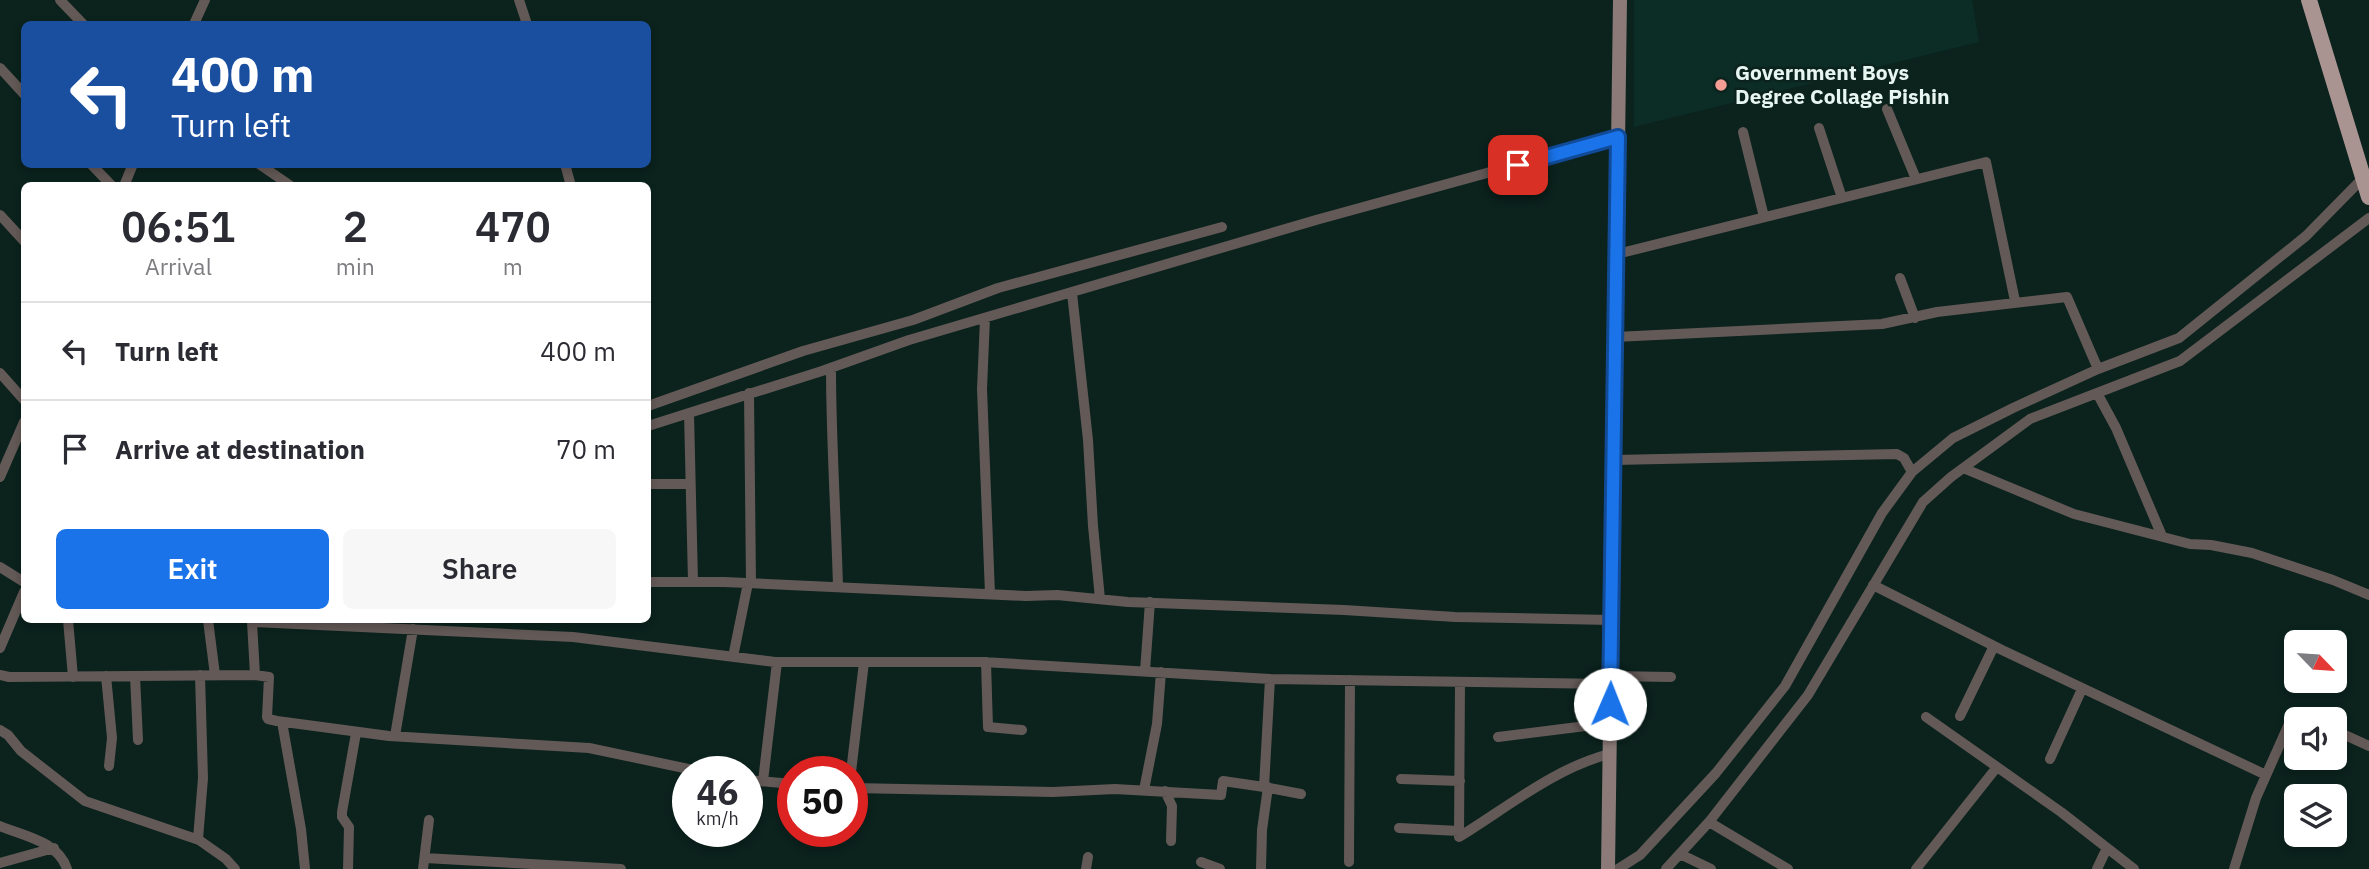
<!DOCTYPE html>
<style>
body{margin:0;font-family:"IBM Plex Sans",sans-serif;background:#f7f7f7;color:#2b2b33;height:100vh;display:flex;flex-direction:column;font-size:26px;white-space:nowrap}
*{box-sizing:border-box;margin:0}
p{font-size:23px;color:#7c7c81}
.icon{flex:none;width:38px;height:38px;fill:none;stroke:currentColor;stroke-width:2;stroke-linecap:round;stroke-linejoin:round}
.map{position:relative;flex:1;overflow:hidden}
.panel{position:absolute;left:21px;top:182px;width:630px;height:441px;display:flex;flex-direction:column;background:#fff;border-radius:10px;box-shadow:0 4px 10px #0003}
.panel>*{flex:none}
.banner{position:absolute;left:21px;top:21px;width:630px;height:147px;border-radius:10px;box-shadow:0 4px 10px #0003;background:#1a4fa0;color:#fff;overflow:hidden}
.needle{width:46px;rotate:115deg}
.buttons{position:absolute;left:2284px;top:630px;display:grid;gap:14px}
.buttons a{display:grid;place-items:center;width:63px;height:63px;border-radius:10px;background:#fff;box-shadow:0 4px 10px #0003;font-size:35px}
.speed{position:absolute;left:672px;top:756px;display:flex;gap:14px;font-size:35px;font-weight:700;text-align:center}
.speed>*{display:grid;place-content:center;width:91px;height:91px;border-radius:50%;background:#fff;box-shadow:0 4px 10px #0003;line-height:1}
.speed small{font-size:18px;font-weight:400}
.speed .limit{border:10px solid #d22;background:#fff;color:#111}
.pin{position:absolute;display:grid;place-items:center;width:60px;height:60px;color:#fff;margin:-30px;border-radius:14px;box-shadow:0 4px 10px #0006}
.me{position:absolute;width:77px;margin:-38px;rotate:1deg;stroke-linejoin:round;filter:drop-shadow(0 0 5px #0008)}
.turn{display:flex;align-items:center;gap:24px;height:147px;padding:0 35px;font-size:32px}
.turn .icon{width:91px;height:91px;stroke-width:2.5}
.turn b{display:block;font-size:49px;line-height:60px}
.eta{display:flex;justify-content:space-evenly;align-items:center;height:119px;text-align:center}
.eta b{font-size:42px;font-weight:600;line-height:49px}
.cta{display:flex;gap:14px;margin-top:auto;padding:14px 35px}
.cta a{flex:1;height:80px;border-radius:10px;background:#1a73e8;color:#fff;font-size:28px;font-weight:600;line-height:80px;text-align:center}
.cta a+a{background:#f7f7f7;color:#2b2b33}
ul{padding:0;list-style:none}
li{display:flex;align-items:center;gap:21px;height:98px;padding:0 35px;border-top:2px solid #e1e1e2}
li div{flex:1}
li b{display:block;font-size:26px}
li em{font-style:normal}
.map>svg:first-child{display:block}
.built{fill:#0c2d25}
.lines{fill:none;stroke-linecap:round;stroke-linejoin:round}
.minor{stroke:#635957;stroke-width:10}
.secondary{stroke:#8b7a78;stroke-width:14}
.primary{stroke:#aa9492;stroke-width:16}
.route-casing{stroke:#114b97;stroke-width:18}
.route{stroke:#1a73e8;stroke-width:12}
.poi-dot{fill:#f59c94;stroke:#0b221d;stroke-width:2.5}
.labels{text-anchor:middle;stroke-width:5;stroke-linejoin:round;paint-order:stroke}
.poi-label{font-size:21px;font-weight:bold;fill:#e8f6f1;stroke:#0b221d;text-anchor:start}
</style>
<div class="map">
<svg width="2369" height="869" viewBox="0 0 2369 869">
<rect width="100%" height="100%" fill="#0b221d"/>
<path class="built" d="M 1634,0 L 1972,0 L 1979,42 L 1634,127 Z"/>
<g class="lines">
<path class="minor" d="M 60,0 L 83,24
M 519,0 L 527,24
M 194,24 L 205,0
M 0,68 L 24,94
M 1887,109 L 1916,179
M 1819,128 L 1842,198
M 1743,132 L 1764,217
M 91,164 L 112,186
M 259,164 L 291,186
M 565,164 L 571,186
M 124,186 L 133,164
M 0,215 L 24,241
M 1617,254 L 1986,162 L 2015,301
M 1900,278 L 1915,318
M 1072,293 L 1088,440 L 1093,526 L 1100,599
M 985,318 L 982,389 L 990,594
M 1615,337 L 1882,324 L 1937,312 L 2067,297 L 2098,369
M 831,368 C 831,441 836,514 838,587
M 0,373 L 24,400
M 749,393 L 751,583
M 2097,393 L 2116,428 L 2162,536
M 648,406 L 803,351 L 913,320 L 998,288 L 1222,227
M 689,413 L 693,582
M 648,426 L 822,371 L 909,340 L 1316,220 L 1618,137
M 1614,460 L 1897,454 L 1904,458 L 1912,472
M 1963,468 L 2074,514 L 2190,544 L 2211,545 L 2252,553 L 2333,580 L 2369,595
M 0,477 L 24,422
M 648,484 L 690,484
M 0,567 L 24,582
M 648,582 L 724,582 L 1026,596 L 1057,595 L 1128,602 L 1344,610 L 1455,617 L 1611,620
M 1873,585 L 2002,650 L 2266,775
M 68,620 L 73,677
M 208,620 L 215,675
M 0,648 L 24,592
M 733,657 L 748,583
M 986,662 L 988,727 L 1022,730
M 1145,671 L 1150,602
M 0,675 L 9,677 L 255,675 L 252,622 L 573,637 L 775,662 L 983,662 L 1270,679 L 1610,684
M 255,675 L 269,677 L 267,717 L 268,719 L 277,721 L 389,736 L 589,748 L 703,772
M 106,676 L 112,738 L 109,766
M 135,676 L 138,740
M 1610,676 L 1671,677
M 1960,716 L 1994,646
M 1926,717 L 2061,812 L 2134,869
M 282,722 L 301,829 L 305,869
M 0,730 L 8,735 L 21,751 L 85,801 L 199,840 L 226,859 L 235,869
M 2334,730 L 2369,746
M 395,736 L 413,629
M 1498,737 L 1610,723
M 2050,759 L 2082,689
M 851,772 L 864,662
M 1401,779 L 1460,781
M 747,780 L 793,784
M 763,781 L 777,662
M 1264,787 L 1301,794
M 852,788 L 1053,792 L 1115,789 L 1221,795 L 1223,781 L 1264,787 L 1270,679
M 1144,790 L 1157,724 L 1161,672
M 1165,791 L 1172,806 L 1171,841
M 1709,822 L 1788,869
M 0,826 C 24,836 58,841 67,869
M 1399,828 L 1459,831
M 1459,837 C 1508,807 1553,769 1609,754
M 1459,837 L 1460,682
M 198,839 L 203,778 L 200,675
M 1680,854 L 1711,869
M 425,858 L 621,869
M 1201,862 L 1220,869
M 1349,862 L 1350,680
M 0,863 L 54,848
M 348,869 L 349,827 L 342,817 L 342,812 L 356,733
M 423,869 L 429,820
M 1086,869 L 1088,857
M 1261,869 L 1262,830 L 1268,787
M 1618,869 L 1640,855 L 1716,773 L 1785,686 L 1882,513 L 1912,472 L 1953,438 L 2013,408 L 2098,369 L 2179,338 L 2306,236 L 2363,178
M 1666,869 L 1709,822 L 1808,695 L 1923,502 L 1951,477 L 2030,419 L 2180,361 L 2369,218
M 1916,869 L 1997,767
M 2097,869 L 2107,848
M 2234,869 L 2256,798 L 2288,726 L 2298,718 L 2311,719"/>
<path class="secondary" d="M 1608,869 L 1620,0"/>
<path class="primary" d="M 2309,0 L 2369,197"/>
</g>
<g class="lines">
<defs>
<path id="route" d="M 1518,165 L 1618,137 L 1610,704"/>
</defs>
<use href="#route" class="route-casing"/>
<use href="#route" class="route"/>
</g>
<circle class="poi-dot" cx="1721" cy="85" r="7"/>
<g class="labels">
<g class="poi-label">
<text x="1735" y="80">Government Boys<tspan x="1735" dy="24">Degree Collage Pishin</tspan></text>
</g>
</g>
</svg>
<div class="buttons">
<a><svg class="needle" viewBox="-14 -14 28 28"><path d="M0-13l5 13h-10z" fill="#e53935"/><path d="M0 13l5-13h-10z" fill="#7c7c81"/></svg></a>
<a><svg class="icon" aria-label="sound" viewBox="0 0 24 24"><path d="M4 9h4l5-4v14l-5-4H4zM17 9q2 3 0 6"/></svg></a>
<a><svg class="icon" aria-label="layers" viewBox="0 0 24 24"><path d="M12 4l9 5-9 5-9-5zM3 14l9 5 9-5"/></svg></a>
</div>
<div class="speed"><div>46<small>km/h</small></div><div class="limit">50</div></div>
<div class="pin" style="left:1518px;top:165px;background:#d93025"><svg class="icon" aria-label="arrive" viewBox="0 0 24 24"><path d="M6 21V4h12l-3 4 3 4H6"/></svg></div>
<svg class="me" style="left:1610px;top:704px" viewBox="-20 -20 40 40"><circle r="19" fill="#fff"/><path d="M0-13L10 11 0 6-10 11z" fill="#1a73e8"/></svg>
<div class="banner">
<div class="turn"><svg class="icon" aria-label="left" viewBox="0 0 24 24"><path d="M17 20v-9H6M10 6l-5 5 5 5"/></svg><div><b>400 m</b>Turn left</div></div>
</div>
<section class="panel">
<div class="eta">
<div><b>06:51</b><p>Arrival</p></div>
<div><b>2</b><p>min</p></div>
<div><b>470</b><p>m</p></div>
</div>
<ul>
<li><svg class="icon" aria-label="left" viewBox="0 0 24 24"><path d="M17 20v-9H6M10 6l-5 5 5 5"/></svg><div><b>Turn left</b></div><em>400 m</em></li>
<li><svg class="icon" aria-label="arrive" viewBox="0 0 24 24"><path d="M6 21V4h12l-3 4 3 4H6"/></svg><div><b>Arrive at destination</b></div><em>70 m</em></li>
</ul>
<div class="cta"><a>Exit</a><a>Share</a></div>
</section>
</div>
